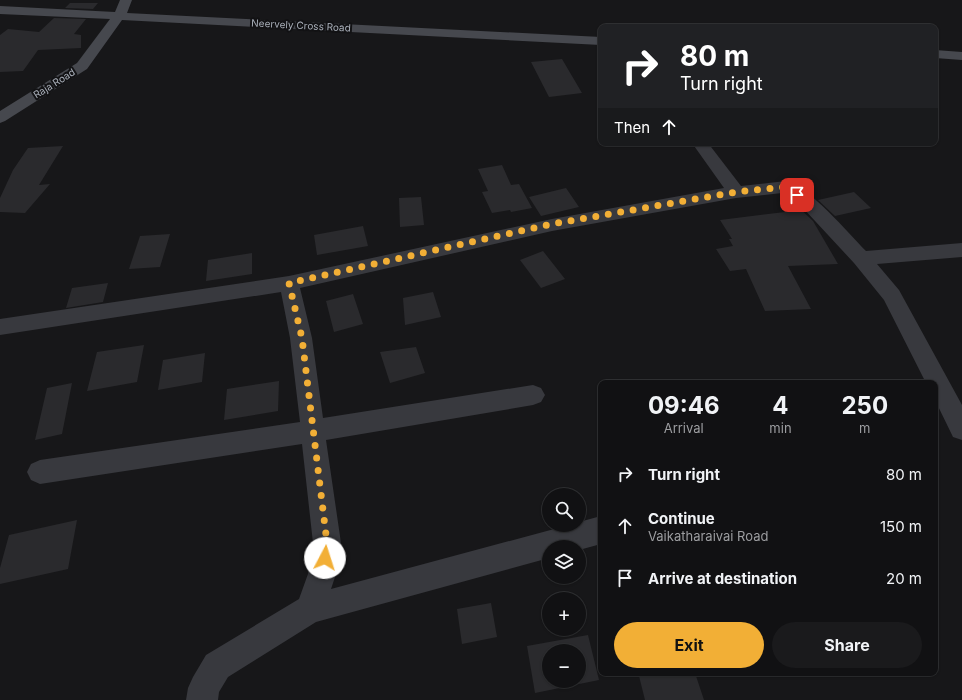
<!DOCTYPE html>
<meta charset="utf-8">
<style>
body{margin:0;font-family:Inter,sans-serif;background:#1a1a1c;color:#f1f3f6;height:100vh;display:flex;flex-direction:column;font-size:15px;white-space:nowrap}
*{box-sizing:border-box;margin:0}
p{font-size:13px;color:#9c9da0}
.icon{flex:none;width:22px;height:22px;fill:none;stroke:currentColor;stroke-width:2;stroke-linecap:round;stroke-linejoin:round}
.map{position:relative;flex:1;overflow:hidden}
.panel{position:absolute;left:598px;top:380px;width:340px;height:296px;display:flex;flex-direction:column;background:#111113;border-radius:8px;box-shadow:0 1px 3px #0004,0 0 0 1px #303133}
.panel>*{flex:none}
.guide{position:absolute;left:598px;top:24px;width:340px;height:122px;border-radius:8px;box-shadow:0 1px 3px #0004,0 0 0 1px #303133;background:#202124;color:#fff;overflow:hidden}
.controls{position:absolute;left:542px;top:488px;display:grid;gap:8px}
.controls a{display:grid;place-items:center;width:44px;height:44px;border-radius:50%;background:#111113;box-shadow:0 1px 3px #0004,0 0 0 1px #303133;font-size:20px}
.pin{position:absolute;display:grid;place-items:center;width:34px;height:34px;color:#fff;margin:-17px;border-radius:8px;box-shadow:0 2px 6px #0006}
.me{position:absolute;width:44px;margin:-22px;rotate:5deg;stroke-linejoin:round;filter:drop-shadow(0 0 3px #0008)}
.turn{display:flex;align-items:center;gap:14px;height:84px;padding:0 16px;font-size:18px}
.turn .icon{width:52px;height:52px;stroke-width:2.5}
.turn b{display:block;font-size:28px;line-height:34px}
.then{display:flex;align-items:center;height:38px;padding:0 16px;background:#0003;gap:8px;font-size:15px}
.eta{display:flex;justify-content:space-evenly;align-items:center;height:68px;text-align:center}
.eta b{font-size:24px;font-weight:700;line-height:28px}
.button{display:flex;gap:8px;margin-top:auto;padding:8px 16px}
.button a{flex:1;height:46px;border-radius:24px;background:#f2af36;color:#111;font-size:16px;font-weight:700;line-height:46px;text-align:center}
.button a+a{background:#1a1a1c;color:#f1f3f6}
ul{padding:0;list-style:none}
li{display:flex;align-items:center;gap:12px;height:52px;padding:0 16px}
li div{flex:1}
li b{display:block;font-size:15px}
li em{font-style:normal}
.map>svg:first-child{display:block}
.building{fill:#2a2a2d;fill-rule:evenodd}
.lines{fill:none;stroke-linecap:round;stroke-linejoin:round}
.street{fill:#38393e;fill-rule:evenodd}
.secondary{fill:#46484e;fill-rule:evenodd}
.route{stroke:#f2af36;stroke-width:7;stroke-dasharray:0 12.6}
.labels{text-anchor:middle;stroke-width:4;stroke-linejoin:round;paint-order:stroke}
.far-street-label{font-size:10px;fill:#a9afb9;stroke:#121214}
</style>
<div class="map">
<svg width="962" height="700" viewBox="0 0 962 700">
<rect width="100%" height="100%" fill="#171719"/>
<path class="building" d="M 70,3 L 98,3 L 93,9 L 65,8 Z
M 54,18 L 86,19 L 74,34 L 81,35 L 81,48 L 38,50 L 23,71 L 0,72 L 0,35 L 8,29 L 39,32 Z
M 562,59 L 582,93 L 549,97 L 531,62 Z
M 63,146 L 39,185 L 50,184 L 25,213 L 0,212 L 0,198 L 13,170 L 28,148 Z
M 502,165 L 511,185 L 519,184 L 532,208 L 511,212 L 510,210 L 492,213 L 482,192 L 488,191 L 478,169 Z
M 566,188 L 579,207 L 541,216 L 529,197 Z
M 854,192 L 871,208 L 835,216 L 818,200 Z
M 421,197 L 424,225 L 400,227 L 399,198 Z
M 795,204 L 813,221 L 838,264 L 788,266 L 811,309 L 765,311 L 746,269 L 730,271 L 716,249 L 733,246 L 729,239 L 732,239 L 720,220 L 785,212 L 781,207 Z
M 363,226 L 368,246 L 317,255 L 314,235 Z
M 170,234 L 160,267 L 129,269 L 140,236 Z
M 543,251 L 565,279 L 541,288 L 520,260 Z
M 252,253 L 252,274 L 206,281 L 208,260 Z
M 108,283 L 103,302 L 66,308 L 72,288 Z
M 433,292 L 441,317 L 405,325 L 403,298 Z
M 353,294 L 363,324 L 334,332 L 326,301 Z
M 144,345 L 137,382 L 87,391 L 97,352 Z
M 416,347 L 425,373 L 390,383 L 380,352 Z
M 205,353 L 202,382 L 158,390 L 163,360 Z
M 279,381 L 278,411 L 224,420 L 227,389 Z
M 72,383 L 62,434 L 35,440 L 47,388 Z
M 77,520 L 68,569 L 0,584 L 0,568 L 9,535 Z
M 491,603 L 497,637 L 462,644 L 457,609 Z
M 588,635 L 599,680 L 535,693 L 527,646 ZM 549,651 L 579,651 L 579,681 L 549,681 Z
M 655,673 L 695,673 L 704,700 L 645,700 L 639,676 Z"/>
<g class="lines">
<path class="street" d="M 692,143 L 708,143 L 741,186 L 786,181 C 811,188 847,232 866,251 L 962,243 L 962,257 L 877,264 L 899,290 L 962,405 L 962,440 L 953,437 L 935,400 L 935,383 L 926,383 L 884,300 L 854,263 L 803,208 L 782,193 L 736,198 L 552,231 L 300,288 L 312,338 L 323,418 L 533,385 L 541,388 L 545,395 L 541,402 L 533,405 L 326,440 L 341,543 L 336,574 L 331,589 L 569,525 L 579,525 L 579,522 L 601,516 L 601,544 L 579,550 L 579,547 L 549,547 L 549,558 L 316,622 L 228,677 L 219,692 L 218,700 L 186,700 L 188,688 L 193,677 L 206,655 L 299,599 L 308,574 L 313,543 L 302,444 L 40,484 L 31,480 L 27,472 L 31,464 L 40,460 L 300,422 L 290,338 L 281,292 L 0,335 L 0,319 L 289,276 L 552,219 L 724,188 Z"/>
<path class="secondary" d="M 120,0 L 132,0 L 127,13 L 601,37 L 601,45 L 122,20 L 87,69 L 5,121 L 0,123 L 0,111 L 77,63 L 110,19 L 0,14 L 0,6 L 115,12 Z
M 935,50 L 962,52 L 962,60 L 935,58 Z"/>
</g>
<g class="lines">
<path class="route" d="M 325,558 L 327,543 L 302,338 L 289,283 L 552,224 L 736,192 L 786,187 L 797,195"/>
</g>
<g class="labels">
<g class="far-street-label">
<text transform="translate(301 25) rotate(3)" y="4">Neervely Cross Road</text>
<text transform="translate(54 83) rotate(-32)" y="4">Raja Road</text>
</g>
</g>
</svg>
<div class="controls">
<a><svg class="icon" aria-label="search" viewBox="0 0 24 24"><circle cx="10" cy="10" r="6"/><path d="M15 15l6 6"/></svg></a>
<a><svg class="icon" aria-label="layers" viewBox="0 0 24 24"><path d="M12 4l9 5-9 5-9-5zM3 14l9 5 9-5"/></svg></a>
<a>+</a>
<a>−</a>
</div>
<div class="pin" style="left:797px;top:195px;background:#d93025"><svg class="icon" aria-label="arrive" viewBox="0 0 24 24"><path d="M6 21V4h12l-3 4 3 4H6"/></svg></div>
<svg class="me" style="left:325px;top:558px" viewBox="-20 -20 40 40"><circle r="19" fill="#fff"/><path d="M0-13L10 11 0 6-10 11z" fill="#f2af36"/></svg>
<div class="guide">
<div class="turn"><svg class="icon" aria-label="right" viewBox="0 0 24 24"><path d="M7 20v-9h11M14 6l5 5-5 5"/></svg><div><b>80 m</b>Turn right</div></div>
<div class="then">Then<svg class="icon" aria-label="ahead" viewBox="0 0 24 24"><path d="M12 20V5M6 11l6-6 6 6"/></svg></div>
</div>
<section class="panel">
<div class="eta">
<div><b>09:46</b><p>Arrival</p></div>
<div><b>4</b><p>min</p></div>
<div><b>250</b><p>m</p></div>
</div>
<ul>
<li><svg class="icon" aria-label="right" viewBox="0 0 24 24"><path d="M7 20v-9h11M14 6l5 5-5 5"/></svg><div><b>Turn right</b></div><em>80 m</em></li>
<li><svg class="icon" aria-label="ahead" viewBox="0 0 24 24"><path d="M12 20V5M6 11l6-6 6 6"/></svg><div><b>Continue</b><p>Vaikatharaivai Road</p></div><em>150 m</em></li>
<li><svg class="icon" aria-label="arrive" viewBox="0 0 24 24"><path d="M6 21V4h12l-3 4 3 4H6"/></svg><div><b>Arrive at destination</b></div><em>20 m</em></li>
</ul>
<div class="button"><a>Exit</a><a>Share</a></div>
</section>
</div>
